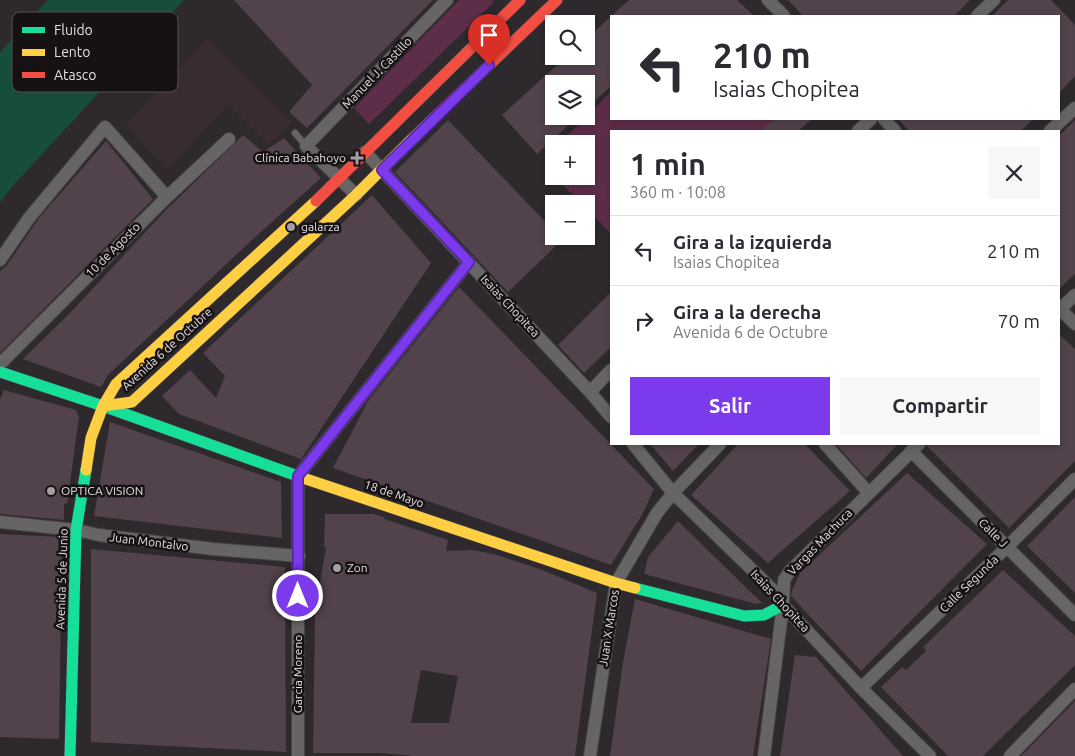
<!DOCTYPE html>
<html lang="es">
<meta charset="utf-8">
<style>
body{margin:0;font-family:Ubuntu,sans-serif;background:#f7f7f7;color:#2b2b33;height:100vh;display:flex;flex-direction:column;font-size:19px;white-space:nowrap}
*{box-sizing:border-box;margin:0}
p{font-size:16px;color:#7c7c81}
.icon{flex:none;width:28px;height:28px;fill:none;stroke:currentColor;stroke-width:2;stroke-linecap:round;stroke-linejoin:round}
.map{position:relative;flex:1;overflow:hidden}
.side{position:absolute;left:610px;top:130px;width:450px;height:315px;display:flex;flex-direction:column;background:#fff;border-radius:0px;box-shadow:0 2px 8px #0003}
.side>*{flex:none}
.banner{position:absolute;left:610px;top:15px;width:450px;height:105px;border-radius:0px;box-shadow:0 2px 8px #0003;background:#fff;color:#2b2b33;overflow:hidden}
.tools{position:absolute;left:545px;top:15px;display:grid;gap:10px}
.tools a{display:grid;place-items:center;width:50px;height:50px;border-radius:0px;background:#fff;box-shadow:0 2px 8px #0003;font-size:25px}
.pin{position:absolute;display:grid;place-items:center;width:42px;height:42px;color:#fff;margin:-51px -21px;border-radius:50% 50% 50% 0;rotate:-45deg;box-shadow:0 0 5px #0007}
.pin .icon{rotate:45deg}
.me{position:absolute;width:55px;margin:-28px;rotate:0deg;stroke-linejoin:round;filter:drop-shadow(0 0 4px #0008)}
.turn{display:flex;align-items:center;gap:18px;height:105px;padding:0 20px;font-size:22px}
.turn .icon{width:65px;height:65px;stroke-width:2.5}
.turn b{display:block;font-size:35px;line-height:42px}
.round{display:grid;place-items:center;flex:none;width:52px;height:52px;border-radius:0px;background:#f7f7f7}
.head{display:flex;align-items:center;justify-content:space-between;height:85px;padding:0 20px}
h1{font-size:30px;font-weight:700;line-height:38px}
.action{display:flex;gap:10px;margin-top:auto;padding:10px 20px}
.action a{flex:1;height:58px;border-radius:0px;background:#7c3aed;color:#fff;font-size:20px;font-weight:700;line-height:58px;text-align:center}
.action a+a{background:#f7f7f7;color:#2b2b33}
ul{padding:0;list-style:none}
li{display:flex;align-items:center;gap:15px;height:70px;padding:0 20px;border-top:1px solid #e1e1e2}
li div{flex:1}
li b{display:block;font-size:19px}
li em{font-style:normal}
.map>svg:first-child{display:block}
.built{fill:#382b32}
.green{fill:#5e2d49}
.water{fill:#164d3c}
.building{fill:#52424c;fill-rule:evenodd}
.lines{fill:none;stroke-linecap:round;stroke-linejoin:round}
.lane-casing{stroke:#474446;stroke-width:8}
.street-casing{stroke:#474446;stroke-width:14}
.fast-casing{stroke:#474446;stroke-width:12}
.slow-casing{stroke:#474446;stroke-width:12}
.jam-casing{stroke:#474446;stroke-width:12}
.lane{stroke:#676465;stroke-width:6}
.street{stroke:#676465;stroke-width:12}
.fast{stroke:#16e098;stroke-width:11}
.slow{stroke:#ffcf43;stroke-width:11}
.jam{stroke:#f24e42;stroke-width:11}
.route-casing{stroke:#51269a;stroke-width:12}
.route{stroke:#7c3aed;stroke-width:9}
.poi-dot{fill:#a49fa2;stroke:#161214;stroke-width:2}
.labels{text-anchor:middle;stroke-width:5;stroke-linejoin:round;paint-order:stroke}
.street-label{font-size:12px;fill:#e4dee1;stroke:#161214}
.poi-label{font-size:12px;fill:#e4dee1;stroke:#161214;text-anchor:start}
.key{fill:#161214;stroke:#544f52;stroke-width:1}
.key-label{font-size:14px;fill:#e4dee1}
</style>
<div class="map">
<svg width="1075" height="756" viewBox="0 0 1075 756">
<rect width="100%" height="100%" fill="#2e292c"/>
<path class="built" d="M 207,39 L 292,123 L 269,145 L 229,105 L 167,170 L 125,124 Z"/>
<path class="green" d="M 459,0 L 492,0 L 494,2 L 369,124 L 354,108 Z
M 611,92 L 611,119 L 774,119 L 760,131 L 611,131 L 611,234 L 586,208 L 586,204 L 582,204 L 554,176 L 586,176 L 586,144 L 559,144 Z"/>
<path class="water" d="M 48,0 L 184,0 L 11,188 L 0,202 L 0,52 Z"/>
<path class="building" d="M 234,0 L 433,0 L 307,128 L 289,112 L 312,85 Z
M 629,0 L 737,0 L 754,16 L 611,16 L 611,86 L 586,109 L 586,84 L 554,84 L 554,116 L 578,116 L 537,154 L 502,115 L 567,56 L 586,56 L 586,39 Z
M 788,0 L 970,0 L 954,16 L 803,16 Z
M 1008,0 L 1051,0 L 1075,25 L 1075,76 L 1059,93 L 1059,16 L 992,16 Z
M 774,119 L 812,119 L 798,131 L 760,131 Z
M 898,119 L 1033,119 L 1021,131 L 909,131 Z
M 448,120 L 554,231 L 554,236 L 559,236 L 562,240 L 508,292 L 395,172 Z
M 1075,120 L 1075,274 L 1059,289 L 1059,136 Z
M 243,135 L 263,152 L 284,138 L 321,178 L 252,240 L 108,375 L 101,387 L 23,359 L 72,311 L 164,212 Z
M 106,141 L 153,199 L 0,353 L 0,271 L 7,265 L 39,218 Z
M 372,195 L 431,263 L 301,459 L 179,414 L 162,396 L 190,370 L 216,398 L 225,376 L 203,353 Z
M 459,287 L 654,489 L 642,515 L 611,565 L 333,468 L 368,401 Z
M 611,292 L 611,347 L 584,373 L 558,345 Z
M 1059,334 L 1075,349 L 1075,461 L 1009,528 L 927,446 L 927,444 L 1059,444 Z
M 4,390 L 76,410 L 79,417 L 67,504 L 64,503 L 64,520 L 0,514 L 0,399 Z
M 110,422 L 281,482 L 282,538 L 94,516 Z
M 650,444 L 699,444 L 673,471 Z
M 738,444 L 805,444 L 850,491 L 768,563 L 691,495 Z
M 836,444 L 898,444 L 866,478 Z
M 907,473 L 987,544 L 861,671 L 791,596 L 792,590 L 800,573 Z
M 1075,497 L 1075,593 L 1027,546 Z
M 325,514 L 374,514 L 384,517 L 384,519 L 448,540 L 446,551 L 474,550 L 497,555 L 540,569 L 597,593 L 575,756 L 414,756 L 380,753 L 313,753 L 315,613 L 326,547 L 324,547 ZM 421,670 L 458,676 L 449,723 L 411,723 Z
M 678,521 L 762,603 L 756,604 L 644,574 L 648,557 Z
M 0,534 L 62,537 L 59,739 L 0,737 Z
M 91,549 L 285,567 L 286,752 L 91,742 Z
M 1003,570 L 1075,636 L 1075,665 L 983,756 L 948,756 L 881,687 L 902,667 L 906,670 L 926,651 L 923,647 Z
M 635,599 L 771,639 L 753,756 L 610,756 L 623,662 Z
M 795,655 L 816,657 L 903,756 L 780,756 Z
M 1075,701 L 1075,756 L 1021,756 Z"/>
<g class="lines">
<defs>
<path id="lane" d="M 295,133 L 306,146"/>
<path id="street" d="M 768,0 L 784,16
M 977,16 L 994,0
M 884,119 L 895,131
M 858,131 L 871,119
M 1050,131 L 1075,108
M 365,152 L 590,392 L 611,417
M 356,195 L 306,146 L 447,0
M 0,260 L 29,218 L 105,127 L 167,197
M 1059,308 L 1075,324
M 1059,310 L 1075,295
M 0,364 L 167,197 L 229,139
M 590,392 L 611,370
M 633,444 L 673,493 L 772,589 L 783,605 L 861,688 L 930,756
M 825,444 L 868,492
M 911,451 L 1075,615
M 0,522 L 76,530 L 99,535 L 213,549 L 299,556
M 861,688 L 1007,547 L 1075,479
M 298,756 L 298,476 L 469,262
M 590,756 L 616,583 L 657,513 L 673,493 L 720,444
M 764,756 L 783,605 L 784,580 L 790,571 L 919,444
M 1010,756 L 1075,689"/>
<path id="fast" d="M 0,372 L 103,406 L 303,478
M 635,588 L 744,616 L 764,615 L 783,605
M 70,756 L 76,530 L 86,470"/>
<path id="slow" d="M 103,406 L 132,402 L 356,195 L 413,138
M 86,470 L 91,438 L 103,406 L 116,384 L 316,201
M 303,478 L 616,583 L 635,588"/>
<path id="jam" d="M 413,138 L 557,0
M 316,201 L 520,0"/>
</defs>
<use href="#lane" class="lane-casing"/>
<use href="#street" class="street-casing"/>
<use href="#fast" class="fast-casing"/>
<use href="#slow" class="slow-casing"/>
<use href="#jam" class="jam-casing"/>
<use href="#lane" class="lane"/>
<use href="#street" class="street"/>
<use href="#fast" class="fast"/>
<use href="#slow" class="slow"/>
<use href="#jam" class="jam"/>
</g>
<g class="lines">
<defs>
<path id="route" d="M 298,596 L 298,476 L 469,262 L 382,170 L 489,65"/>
</defs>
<use href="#route" class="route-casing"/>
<use href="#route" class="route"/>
</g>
<g class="poi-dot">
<path d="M354.5 150.5h5v5h5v5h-5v5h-5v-5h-5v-5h5z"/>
<circle cx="291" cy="227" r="5"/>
<circle cx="51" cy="491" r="5"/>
<circle cx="337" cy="568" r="5"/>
</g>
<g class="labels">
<g class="street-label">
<text transform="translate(377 73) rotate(-46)" y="4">Manuel J. Castillo</text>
<text transform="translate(113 250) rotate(-45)" y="4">10 de Agosto</text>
<text transform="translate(510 306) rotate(47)" y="4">Isaias Chopitea</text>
<text transform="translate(167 349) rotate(-42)" y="4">Avenida 6 de Octubre</text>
<text transform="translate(394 494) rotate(19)" y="4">18 de Mayo</text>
<text transform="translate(993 533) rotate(45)" y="4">Calle J</text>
<text transform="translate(149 542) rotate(7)" y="4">Juan Montalvo</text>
<text transform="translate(820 542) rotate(-46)" y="4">Vargas Machuca</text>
<text transform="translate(62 579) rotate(-88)" y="4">Avenida 5 de Junio</text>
<text transform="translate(969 584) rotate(-44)" y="4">Calle Segunda</text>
<text transform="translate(780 601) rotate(47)" y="4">Isaias Chopitea</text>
<text transform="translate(609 628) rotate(-81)" y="4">Juan X Marcos</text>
<text transform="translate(298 674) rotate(-90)" y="4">Garcia Moreno</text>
</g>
<g class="poi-label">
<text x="346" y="162" text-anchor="end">Clínica Babahoyo</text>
<text x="301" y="231">galarza</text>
<text x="61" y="495">OPTICA VISION</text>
<text x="347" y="572">Zon</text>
</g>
</g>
<rect x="12" y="12" width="166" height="80" rx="8" class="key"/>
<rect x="22" y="27" width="23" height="6" fill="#16e098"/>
<rect x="22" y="49" width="23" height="7" fill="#ffcf43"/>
<rect x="22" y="72" width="23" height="6" fill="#f24e42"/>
<g class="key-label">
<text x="54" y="35">Fluido</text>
<text x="54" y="57">Lento</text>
<text x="54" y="80">Atasco</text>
</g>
</svg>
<div class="tools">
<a><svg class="icon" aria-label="search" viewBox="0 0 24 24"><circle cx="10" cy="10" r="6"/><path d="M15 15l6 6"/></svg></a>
<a><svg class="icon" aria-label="layers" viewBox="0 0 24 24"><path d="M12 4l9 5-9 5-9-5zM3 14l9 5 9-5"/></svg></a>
<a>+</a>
<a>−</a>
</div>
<div class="pin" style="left:489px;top:65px;background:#d93025"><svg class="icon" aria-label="arrive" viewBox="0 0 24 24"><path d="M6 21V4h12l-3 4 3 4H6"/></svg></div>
<svg class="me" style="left:298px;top:596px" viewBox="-20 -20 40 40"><circle r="17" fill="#7c3aed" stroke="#fff" stroke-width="3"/><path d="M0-11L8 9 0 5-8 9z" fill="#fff"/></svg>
<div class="banner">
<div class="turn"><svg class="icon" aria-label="left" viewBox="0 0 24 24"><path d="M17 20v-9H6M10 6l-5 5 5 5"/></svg><div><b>210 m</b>Isaias Chopitea</div></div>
</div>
<section class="side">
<div class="head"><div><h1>1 min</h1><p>360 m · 10:08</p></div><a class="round"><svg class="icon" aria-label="close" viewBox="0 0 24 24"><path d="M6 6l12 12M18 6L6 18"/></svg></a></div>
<ul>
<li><svg class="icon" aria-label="left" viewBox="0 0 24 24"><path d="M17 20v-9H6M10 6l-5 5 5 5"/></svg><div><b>Gira a la izquierda</b><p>Isaias Chopitea</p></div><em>210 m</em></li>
<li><svg class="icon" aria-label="right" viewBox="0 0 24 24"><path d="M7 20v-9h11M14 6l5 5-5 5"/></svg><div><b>Gira a la derecha</b><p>Avenida 6 de Octubre</p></div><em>70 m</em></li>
</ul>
<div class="action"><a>Salir</a><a>Compartir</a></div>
</section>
</div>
